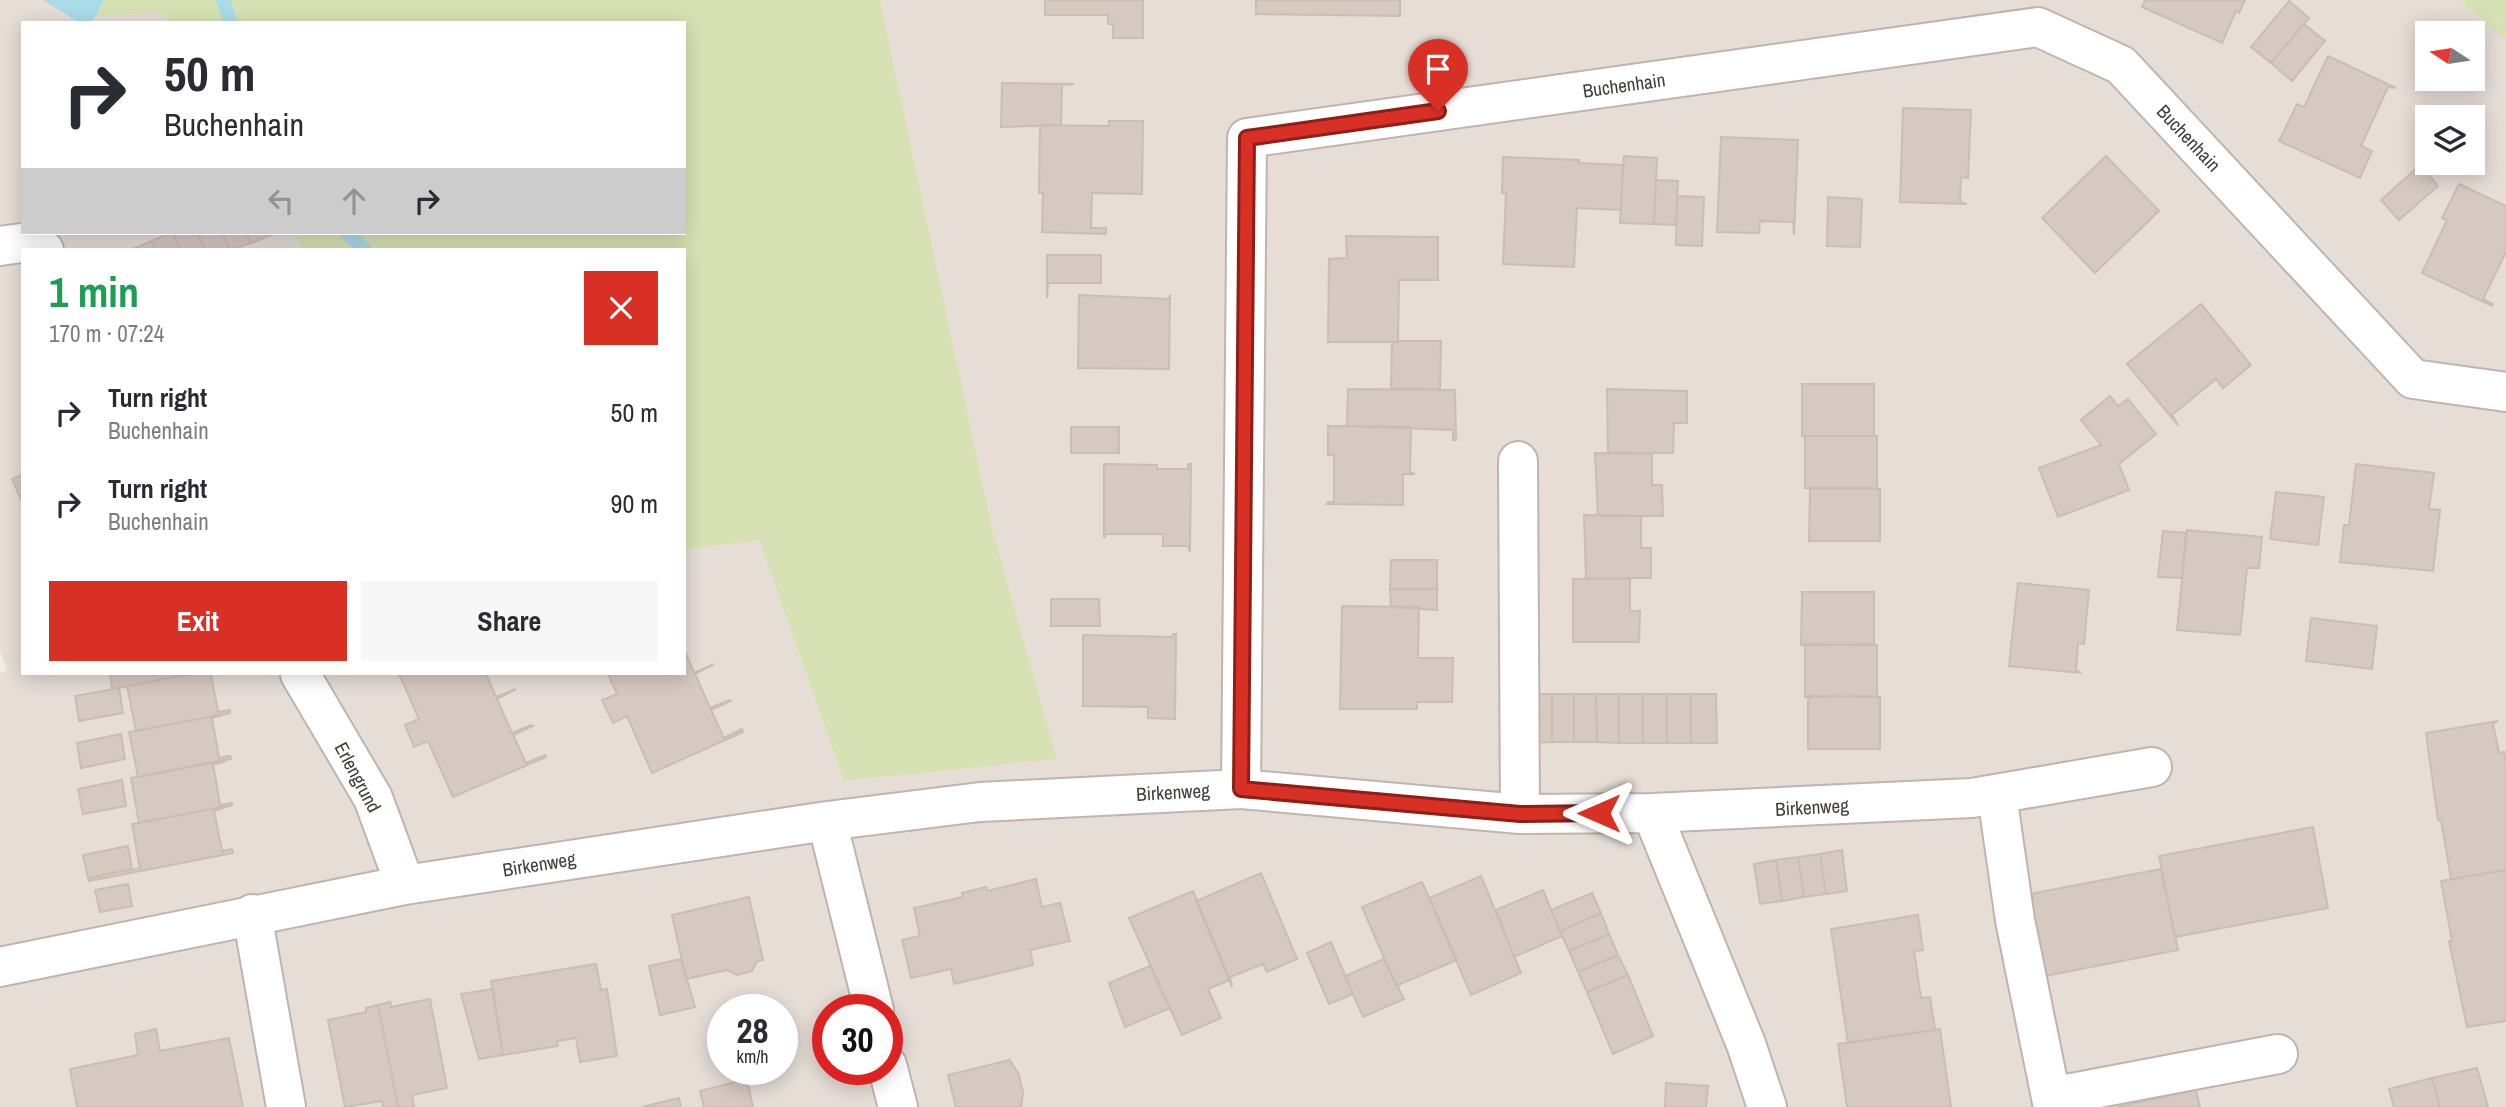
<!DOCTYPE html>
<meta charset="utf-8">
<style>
body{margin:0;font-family:"Archivo Narrow",sans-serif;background:#f7f7f7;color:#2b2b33;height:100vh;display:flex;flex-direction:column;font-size:26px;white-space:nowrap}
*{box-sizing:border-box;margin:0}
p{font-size:23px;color:#7c7c81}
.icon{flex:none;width:38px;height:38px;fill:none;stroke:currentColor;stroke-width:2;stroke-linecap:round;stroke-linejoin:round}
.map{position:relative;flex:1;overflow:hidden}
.side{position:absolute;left:21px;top:248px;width:665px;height:427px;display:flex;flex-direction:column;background:#fff;border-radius:0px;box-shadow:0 4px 18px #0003}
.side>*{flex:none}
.guide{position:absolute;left:21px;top:21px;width:665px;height:214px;border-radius:0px;box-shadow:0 4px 18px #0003;background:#fff;color:#2b2b33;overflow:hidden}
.needle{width:46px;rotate:282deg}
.tools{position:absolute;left:2415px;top:21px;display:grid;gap:14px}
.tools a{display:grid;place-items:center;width:70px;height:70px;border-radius:0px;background:#fff;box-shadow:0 4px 18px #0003;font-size:35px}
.speed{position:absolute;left:707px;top:994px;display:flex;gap:14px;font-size:35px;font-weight:700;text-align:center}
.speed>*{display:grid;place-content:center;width:91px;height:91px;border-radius:50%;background:#fff;box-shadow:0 4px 18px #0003;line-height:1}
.speed small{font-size:18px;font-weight:400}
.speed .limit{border:10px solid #d22;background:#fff;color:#111}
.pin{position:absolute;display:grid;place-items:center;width:60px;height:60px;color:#fff;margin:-72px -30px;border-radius:50% 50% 50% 0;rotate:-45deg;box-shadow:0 0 7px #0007}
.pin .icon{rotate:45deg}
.me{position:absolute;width:77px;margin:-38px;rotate:270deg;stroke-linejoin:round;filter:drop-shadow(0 0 5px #0008)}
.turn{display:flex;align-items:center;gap:24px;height:147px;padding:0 28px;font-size:32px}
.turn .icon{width:91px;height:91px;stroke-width:2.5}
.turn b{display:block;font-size:49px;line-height:60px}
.lanes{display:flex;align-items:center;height:66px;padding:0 28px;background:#0003;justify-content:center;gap:35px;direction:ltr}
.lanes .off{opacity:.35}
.round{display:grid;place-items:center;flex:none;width:74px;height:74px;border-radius:0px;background:#f7f7f7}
.head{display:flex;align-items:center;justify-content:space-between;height:119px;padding:0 28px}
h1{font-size:42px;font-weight:700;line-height:52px;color:#1e9e55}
.action{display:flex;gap:14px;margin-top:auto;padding:14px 28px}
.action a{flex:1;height:80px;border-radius:0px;background:#d93025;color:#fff;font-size:28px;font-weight:700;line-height:80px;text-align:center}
.action a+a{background:#f7f7f7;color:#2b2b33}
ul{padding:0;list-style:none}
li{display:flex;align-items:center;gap:21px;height:91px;padding:0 28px}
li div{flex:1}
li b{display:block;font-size:26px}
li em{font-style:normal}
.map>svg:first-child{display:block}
.residential{fill:#e5ddd6;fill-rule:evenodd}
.green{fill:#d6e2b4}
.water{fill:#aadbe8}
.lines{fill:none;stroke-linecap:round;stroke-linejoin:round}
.stream{stroke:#aadbe8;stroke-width:14}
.building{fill:#d5c9c1;stroke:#ccbdb2;stroke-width:2}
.minor-casing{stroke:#bfb5ae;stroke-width:42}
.minor{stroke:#fff;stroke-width:38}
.route-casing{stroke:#8d1f18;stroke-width:18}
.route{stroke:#d93025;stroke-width:12}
.labels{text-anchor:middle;stroke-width:7;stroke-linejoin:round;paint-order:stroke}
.street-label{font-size:19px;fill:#443c37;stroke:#fff}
</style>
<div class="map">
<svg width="2506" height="1107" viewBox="0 0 2506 1107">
<rect width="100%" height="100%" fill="#f2ece7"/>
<path class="residential" d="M 0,0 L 43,0 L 78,22 L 84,23 L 23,23 L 23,233 L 294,233 L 304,250 L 23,250 L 23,674 L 684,674 L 684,550 L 759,540 L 844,781 L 1057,759 L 992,528 L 880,0 L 2459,0 L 2506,40 L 2506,1107 L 0,1107 L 0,673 L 7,671 L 0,651 ZM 2427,33 L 2473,33 L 2473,79 L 2427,79 ZM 2427,117 L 2473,117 L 2473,163 L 2427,163 ZM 723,1010 L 782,1010 L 782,1069 L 723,1069 ZM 828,1010 L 887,1010 L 887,1069 L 828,1069 Z
M 163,13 L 169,23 L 89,23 L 96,16 Z"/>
<path class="green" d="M 104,0 L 880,0 L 992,528 L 1057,759 L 844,781 L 759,540 L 684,550 L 684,250 L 304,250 L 294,233 L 684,233 L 684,23 L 169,23 L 163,13 L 96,16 Z
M 2459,0 L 2506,0 L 2506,40 Z"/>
<path class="water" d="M 43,0 L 104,0 L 96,16 L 89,23 L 78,22 Z"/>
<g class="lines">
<path class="stream" d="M 223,0 L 231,23
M 347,233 L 365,250"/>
</g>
<path class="building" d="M 1045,0 L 1143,0 L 1143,38 L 1113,38 L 1113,24 L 1108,24 L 1108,15 L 1045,15 Z
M 1256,0 L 1400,0 L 1400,16 L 1256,14 Z
M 2145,0 L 2245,0 L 2239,13 L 2236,11 L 2222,43 L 2142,7 Z
M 2289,1 L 2309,18 L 2271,63 L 2251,47 Z
M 2304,24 L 2325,41 L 2292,81 L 2271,63 Z
M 2328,56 L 2396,88 L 2388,87 L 2361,146 L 2372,151 L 2360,178 L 2279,141 L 2297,104 L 2304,107 Z
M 1002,83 L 1074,84 L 1062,85 L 1061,125 L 1001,127 Z
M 1903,108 L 1971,110 L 1968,178 L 1961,177 L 1960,202 L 1967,204 L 1900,202 Z
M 1109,121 L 1143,121 L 1142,194 L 1092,193 L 1091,228 L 1106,228 L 1106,234 L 1042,232 L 1043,193 L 1039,193 L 1040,125 L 1109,126 Z
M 1721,137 L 1798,140 L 1794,235 L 1793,222 L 1760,221 L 1759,233 L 1717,232 Z
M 1624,156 L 1657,158 L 1654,224 L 1620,223 Z
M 2106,156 L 2159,211 L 2095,273 L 2042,218 Z
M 1503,157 L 1579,160 L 1579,163 L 1623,165 L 1621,210 L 1577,208 L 1574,267 L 1503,264 L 1506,193 L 1502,193 Z
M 2420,165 L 2438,186 L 2399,220 L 2381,200 Z
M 1656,180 L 1678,181 L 1676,225 L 1654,224 Z
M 2459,184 L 2506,206 L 2506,252 L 2483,299 L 2493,304 L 2492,306 L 2422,273 L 2447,220 L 2442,218 Z
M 1677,196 L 1704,197 L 1702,246 L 1676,245 Z
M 1828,197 L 1862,199 L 1860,247 L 1827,246 Z
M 170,233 L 173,233 L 181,250 L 156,250 L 152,241 Z
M 173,233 L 198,233 L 205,250 L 181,250 Z
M 198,233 L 222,233 L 230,250 L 205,250 Z
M 222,233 L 246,233 L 251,243 L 230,250 Z
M 246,233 L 271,233 L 271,235 L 251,243 Z
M 1346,236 L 1438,237 L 1438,280 L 1399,280 L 1398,342 L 1328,342 L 1329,259 L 1347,258 Z
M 152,241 L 156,250 L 133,250 L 132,249 Z
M 1047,255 L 1101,255 L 1101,283 L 1048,283 L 1047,298 Z
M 1079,295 L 1168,299 L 1170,296 L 1169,369 L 1078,368 Z
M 2201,304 L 2251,365 L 2223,388 L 2216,379 L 2172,415 L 2178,425 L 2127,364 Z
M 1398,341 L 1441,341 L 1440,389 L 1391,389 L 1392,343 Z
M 1802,384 L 1874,384 L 1874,436 L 1802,436 Z
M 1348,389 L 1455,390 L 1456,440 L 1453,440 L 1453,430 L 1347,426 Z
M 1607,389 L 1687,391 L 1687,423 L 1674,423 L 1673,453 L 1608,453 Z
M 2110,396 L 2118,406 L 2128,399 L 2156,434 L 2119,464 L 2129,490 L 2058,517 L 2039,468 L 2101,445 L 2081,420 Z
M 1328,426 L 1411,427 L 1410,472 L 1415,474 L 1403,474 L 1403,505 L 1327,504 L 1328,502 L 1334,502 L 1334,455 L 1328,455 Z
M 1071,427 L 1119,427 L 1119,453 L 1071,453 Z
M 1805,436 L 1877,436 L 1877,488 L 1805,488 Z
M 1595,453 L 1652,454 L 1652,485 L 1662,485 L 1663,516 L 1598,516 Z
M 1104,464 L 1157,465 L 1157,469 L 1188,469 L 1188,464 L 1191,464 L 1190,552 L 1188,546 L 1163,546 L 1163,534 L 1106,534 L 1104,538 Z
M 2356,464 L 2434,473 L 2429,509 L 2440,510 L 2433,571 L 2340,562 L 2344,525 L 2349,525 Z
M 23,474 L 23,504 L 12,479 Z
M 1810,489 L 1880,489 L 1880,541 L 1809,541 Z
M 2276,492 L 2324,497 L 2318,545 L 2270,539 Z
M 1584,515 L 1641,516 L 1641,548 L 1651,548 L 1651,578 L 1586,578 Z
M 2187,530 L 2262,537 L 2259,568 L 2247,568 L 2240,635 L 2177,630 Z
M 2163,531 L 2186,533 L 2182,578 L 2158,577 Z
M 1391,560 L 1437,560 L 1437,589 L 1390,589 Z
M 1573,579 L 1630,579 L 1630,611 L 1640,611 L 1639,642 L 1573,642 Z
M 2018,583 L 2089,590 L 2084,644 L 2078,643 L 2076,670 L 2081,673 L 2009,666 Z
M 1390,589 L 1437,589 L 1437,610 L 1391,607 Z
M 1802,592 L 1874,592 L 1874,644 L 1801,645 Z
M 1051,599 L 1099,599 L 1100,626 L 1051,626 Z
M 1342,606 L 1419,607 L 1418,658 L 1453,658 L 1452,702 L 1417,702 L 1417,709 L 1340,709 Z
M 2311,618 L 2377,626 L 2372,669 L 2306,661 Z
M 1173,634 L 1176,634 L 1175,719 L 1148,718 L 1148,707 L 1083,706 L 1083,635 L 1173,637 Z
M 1805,644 L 1877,645 L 1877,696 L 1805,697 Z
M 684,649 L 694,673 L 714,664 L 695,674 L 710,708 L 729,700 L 731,701 L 711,710 L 724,738 L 742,729 L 743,732 L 652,773 L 627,716 L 613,723 L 602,700 L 617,694 L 608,674 L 684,674 Z
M 110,674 L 191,674 L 112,689 Z
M 191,674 L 211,674 L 218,712 L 230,710 L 230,713 L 136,731 L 127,686 Z
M 399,674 L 486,674 L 496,697 L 516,689 L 497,699 L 512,733 L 531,725 L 533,726 L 513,735 L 526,763 L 545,755 L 546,757 L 453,797 L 428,741 L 414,747 L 405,725 L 419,719 Z
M 119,688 L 123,713 L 79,721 L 75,696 Z
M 1529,694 L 1552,694 L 1552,742 L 1529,743 Z
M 1552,694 L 1574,694 L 1574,742 L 1552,742 Z
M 1574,694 L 1596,694 L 1597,742 L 1574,742 Z
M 1596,694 L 1619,694 L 1619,743 L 1597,742 Z
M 1619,694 L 1643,694 L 1643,743 L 1619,743 Z
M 1643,694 L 1667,694 L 1667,743 L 1643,743 Z
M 1667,694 L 1691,694 L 1691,743 L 1667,743 Z
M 1691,694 L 1716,694 L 1717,743 L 1691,743 Z
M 1808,696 L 1880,697 L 1880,749 L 1808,749 Z
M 230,713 L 212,718 L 219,758 L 230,756 L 231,759 L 138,777 L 129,732 Z
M 2498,721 L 2493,724 L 2499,753 L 2504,752 L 2506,763 L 2506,870 L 2451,879 L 2441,820 L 2438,820 L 2426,733 Z
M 121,734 L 125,759 L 81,768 L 77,743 Z
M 223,760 L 224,762 L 213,764 L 220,805 L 232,803 L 232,805 L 139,823 L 131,778 Z
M 122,780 L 126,806 L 83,814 L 78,789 Z
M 232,805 L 214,811 L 222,851 L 232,849 L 233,853 L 89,881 L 88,878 L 140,868 L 132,824 Z
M 2313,827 L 2328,908 L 2175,937 L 2159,856 Z
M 128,846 L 132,869 L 88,878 L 83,855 Z
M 1842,850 L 1847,891 L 1826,894 L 1820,854 Z
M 1820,854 L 1826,894 L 1804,897 L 1798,857 Z
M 1798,857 L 1804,897 L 1782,901 L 1776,860 Z
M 1776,860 L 1782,901 L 1760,904 L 1754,864 Z
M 2161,869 L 2178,950 L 2045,976 L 2029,894 Z
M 2506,870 L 2506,1021 L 2467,1027 L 2449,941 L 2452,941 L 2441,881 Z
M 1261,873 L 1297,959 L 1267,972 L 1263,964 L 1230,977 L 1232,987 L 1196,901 Z
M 1481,876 L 1521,973 L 1471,995 L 1429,898 Z
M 1036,879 L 1042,907 L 1060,903 L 1070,941 L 1030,950 L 1033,965 L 954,984 L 951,969 L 911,978 L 902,940 L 920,936 L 914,908 L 963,897 L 962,893 L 986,887 L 987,891 Z
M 1422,882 L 1457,960 L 1396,986 L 1362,907 Z
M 128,884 L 132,906 L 100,912 L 95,890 Z
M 1543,890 L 1562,936 L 1514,957 L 1496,910 Z
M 1193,891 L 1230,980 L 1208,989 L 1221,1018 L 1182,1035 L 1129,918 Z
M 1592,893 L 1601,913 L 1560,931 L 1551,910 Z
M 749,897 L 763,960 L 757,961 L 752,971 L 737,975 L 727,970 L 686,979 L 672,915 Z
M 1601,913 L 1609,934 L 1569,951 L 1560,931 Z
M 1918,915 L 1923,950 L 1914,951 L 1921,998 L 1930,997 L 1935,1030 L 1848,1043 L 1831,929 Z
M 1609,934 L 1618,955 L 1578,972 L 1569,951 Z
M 1331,942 L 1353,994 L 1329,1004 L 1307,953 Z
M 1618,955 L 1628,975 L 1587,992 L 1578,972 Z
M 681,959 L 695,1007 L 660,1015 L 649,966 Z
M 1384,959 L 1404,999 L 1363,1017 L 1345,976 Z
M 596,964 L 601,990 L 607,989 L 617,1056 L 580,1062 L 576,1038 L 557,1041 L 558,1046 L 503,1055 L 491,981 Z
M 1150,966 L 1170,1008 L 1125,1027 L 1109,983 Z
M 1628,975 L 1653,1036 L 1613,1054 L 1587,992 Z
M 493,989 L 503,1055 L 479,1059 L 461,994 Z
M 430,999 L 447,1088 L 412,1095 L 414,1107 L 398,1107 L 378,1005 L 390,1002 L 391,1007 Z
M 378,1005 L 398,1107 L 383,1107 L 382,1101 L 345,1107 L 328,1020 L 366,1012 L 366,1008 Z
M 156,1029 L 160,1051 L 229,1038 L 243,1107 L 77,1107 L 70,1069 L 138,1055 L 135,1034 Z
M 1940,1029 L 1951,1107 L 1847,1107 L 1838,1044 Z
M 1010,1060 L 1019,1075 L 1023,1093 L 1021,1107 L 956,1107 L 948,1075 Z
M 2477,1068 L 2488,1107 L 2440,1107 L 2432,1078 Z
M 2432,1078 L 2440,1107 L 2394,1107 L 2389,1089 Z
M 747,1079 L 753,1107 L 704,1107 L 700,1091 Z
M 1666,1083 L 1708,1086 L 1706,1107 L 1665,1107 Z
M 2196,1090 L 2200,1107 L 2117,1107 Z
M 679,1098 L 681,1107 L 642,1107 Z"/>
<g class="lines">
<defs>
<path id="minor" d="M 0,246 L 29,242 L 44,250
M 1518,461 L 1520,814
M 300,674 L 373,798 L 405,885
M 1241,789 L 1247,138 L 2038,27 L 2121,65 L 2413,379 L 2506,392
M 1997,795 L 2015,920 L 2053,1107
M 1652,813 L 1972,798 L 2152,767
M 827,821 L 874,1010
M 252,914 L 286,1107
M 0,967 L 405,885 L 827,821 L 980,802 L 1241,789 L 1520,814 L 1652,813 L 1746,1044 L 1767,1107
M 887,1065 L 898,1107
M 2051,1097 L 2278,1054"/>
</defs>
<use href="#minor" class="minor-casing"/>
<use href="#minor" class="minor"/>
</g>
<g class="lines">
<defs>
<path id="route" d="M 1438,111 L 1247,138 L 1241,789 L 1520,814 L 1599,813"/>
</defs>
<use href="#route" class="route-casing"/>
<use href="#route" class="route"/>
</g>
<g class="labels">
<g class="street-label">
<text transform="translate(1624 85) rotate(-8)" y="7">Buchenhain</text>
<text transform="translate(2189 138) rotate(47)" y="7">Buchenhain</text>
<text transform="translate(358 777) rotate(62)" y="7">Erlengrund</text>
<text transform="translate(1173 792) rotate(-3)" y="7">Birkenweg</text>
<text transform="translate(1812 807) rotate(-3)" y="7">Birkenweg</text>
<text transform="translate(539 864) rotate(-9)" y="7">Birkenweg</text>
</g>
</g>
</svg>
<div class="tools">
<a><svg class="needle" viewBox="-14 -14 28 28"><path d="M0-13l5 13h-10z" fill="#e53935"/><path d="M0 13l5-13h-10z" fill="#7c7c81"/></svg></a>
<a><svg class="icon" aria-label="layers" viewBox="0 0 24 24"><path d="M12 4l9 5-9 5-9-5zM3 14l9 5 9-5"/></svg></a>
</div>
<div class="speed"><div>28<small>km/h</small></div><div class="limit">30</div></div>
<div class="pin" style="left:1438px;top:111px;background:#d93025"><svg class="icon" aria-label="arrive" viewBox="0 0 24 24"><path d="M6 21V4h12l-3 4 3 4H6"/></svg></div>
<svg class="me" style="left:1599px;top:813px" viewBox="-20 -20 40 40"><path d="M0-17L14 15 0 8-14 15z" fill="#d93025" stroke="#fff" stroke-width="4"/></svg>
<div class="guide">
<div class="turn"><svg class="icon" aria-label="right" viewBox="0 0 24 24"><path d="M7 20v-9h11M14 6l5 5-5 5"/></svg><div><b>50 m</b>Buchenhain</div></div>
<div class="lanes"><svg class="icon off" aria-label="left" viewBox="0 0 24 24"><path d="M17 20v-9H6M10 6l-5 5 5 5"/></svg><svg class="icon off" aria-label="ahead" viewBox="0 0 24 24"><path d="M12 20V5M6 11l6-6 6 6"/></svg><svg class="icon" aria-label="right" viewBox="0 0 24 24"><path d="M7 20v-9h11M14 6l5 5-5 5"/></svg></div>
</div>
<section class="side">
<div class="head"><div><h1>1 min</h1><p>170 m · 07:24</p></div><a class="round" style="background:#d93025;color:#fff"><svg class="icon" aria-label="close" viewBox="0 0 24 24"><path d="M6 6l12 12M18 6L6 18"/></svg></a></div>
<ul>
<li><svg class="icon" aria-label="right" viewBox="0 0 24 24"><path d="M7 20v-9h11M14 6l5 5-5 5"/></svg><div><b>Turn right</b><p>Buchenhain</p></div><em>50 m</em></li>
<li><svg class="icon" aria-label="right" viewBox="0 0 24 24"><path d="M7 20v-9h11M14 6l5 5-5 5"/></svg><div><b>Turn right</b><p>Buchenhain</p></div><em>90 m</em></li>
</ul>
<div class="action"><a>Exit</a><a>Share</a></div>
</section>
</div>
